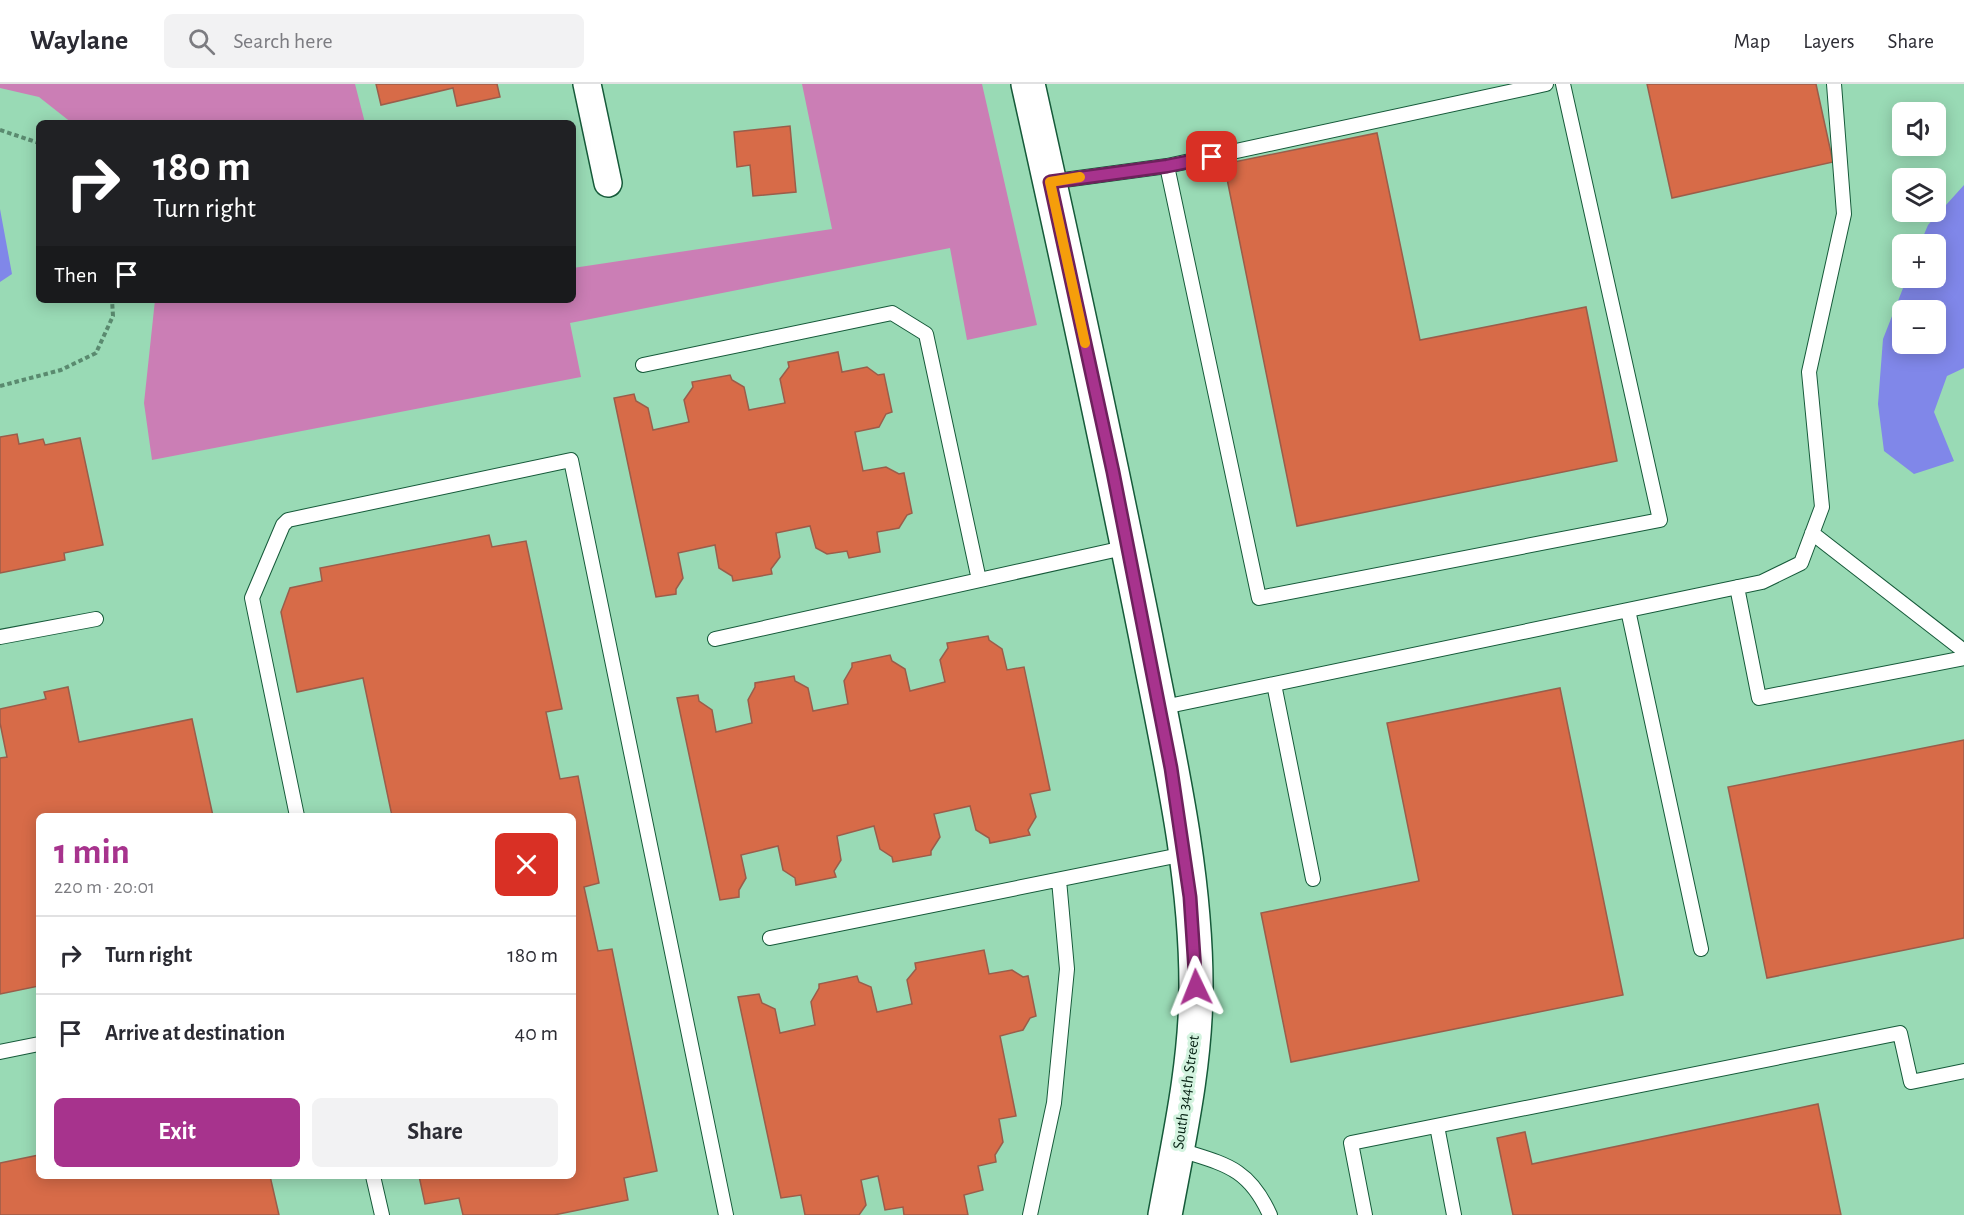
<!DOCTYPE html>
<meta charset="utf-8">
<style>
body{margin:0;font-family:"Alegreya Sans",sans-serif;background:#f2f2f3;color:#2b2b33;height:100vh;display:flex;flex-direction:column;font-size:22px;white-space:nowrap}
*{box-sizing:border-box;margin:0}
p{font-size:20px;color:#7c7c81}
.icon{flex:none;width:33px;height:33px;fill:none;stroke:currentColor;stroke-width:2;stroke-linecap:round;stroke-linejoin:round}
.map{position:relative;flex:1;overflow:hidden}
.sheet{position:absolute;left:36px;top:729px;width:540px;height:366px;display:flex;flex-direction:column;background:#fff;border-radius:9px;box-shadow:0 3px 15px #0003}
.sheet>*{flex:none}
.banner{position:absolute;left:36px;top:36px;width:540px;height:183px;border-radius:9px;box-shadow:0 3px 15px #0003;background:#202124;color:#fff;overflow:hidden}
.buttons{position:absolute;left:1892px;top:18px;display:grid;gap:12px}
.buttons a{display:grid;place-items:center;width:54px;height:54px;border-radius:9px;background:#fff;box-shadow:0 3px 15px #0003;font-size:30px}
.pin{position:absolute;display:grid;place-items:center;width:51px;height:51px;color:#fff;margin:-26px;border-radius:12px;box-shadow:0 3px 9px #0006}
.me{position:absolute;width:66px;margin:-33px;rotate:358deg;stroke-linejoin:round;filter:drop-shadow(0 0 4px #0008)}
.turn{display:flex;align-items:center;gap:21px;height:126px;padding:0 18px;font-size:27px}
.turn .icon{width:78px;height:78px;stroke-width:2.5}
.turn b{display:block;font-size:42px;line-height:51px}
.then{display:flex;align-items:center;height:57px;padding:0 18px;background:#0003;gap:12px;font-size:22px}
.round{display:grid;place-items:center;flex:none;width:63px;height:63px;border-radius:9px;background:#f2f2f3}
.summary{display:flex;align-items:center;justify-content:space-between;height:102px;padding:0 18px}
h1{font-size:36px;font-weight:600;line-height:45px;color:#a7338d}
.primary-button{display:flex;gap:12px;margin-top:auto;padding:12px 18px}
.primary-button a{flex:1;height:69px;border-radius:9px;background:#a7338d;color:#fff;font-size:24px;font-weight:600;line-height:69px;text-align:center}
.primary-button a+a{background:#f2f2f3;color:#2b2b33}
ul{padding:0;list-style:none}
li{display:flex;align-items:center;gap:18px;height:78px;padding:0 18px;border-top:2px solid #e1e1e2}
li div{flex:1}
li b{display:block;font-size:22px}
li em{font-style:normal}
header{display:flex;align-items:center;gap:36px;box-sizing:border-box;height:84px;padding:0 30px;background:#fff;border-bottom:2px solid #e1e1e2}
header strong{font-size:28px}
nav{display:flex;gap:33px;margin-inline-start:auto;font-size:21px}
.search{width:420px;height:54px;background:#f2f2f3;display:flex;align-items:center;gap:15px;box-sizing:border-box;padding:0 21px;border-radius:9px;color:#7c7c81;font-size:22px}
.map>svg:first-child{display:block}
.green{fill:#cb7eb5}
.water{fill:#8087e9;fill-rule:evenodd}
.building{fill:#d76b48;stroke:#9a5d4a;stroke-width:1.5}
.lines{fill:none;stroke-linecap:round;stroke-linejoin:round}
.lane-casing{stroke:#165a3a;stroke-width:16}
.street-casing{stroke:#165a3a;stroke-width:30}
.secondary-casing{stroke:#165a3a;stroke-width:36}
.path{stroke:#5a8a6f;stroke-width:4;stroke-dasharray:4.5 3;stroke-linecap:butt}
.lane{stroke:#fff;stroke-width:14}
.street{stroke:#fff;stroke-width:27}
.secondary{stroke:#fff;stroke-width:33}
.route-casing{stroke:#6d215c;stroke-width:15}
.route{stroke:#a7338d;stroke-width:10}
.slow{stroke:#f59e0b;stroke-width:10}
.labels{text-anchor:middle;stroke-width:6;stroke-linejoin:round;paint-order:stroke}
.street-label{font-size:16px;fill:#062113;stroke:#d3f3df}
</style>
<header>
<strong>Waylane</strong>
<div class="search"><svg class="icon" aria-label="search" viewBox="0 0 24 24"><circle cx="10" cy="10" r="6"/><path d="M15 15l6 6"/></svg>Search here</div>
<nav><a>Map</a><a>Layers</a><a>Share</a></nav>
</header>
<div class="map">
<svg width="1964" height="1131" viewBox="0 0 1964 1131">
<rect width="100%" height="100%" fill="#99dab5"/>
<path class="green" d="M 0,0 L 355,0 L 365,39 L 72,39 L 39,13 L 0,4 Z
M 802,0 L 982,0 L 1037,241 L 967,256 L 950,164 L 570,239 L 581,293 L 152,376 L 144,319 L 155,216 L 573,216 L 573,184 L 832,145 Z"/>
<path class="water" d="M 1964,101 L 1964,284 L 1947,292 L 1934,328 L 1954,377 L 1914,390 L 1884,367 L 1878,320 L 1883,255 L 1907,194 L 1935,194 L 1935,160 L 1920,160 L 1928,141 ZM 1902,226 L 1935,226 L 1935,260 L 1902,260 Z
M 0,125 L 12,190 L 0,198 Z"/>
<path class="building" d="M 376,0 L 497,0 L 500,13 L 457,22 L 453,4 L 381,21 Z
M 1647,0 L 1816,0 L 1833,78 L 1672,114 Z
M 790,42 L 796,108 L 753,112 L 750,81 L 737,83 L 734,48 Z
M 1377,49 L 1420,256 L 1586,223 L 1617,377 L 1297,442 L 1224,80 Z
M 838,268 L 842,288 L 867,283 L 878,291 L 884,290 L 892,328 L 886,330 L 879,343 L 855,348 L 863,387 L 886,383 L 899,390 L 904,389 L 912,429 L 907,431 L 899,444 L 877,448 L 880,468 L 849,474 L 847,467 L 827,470 L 816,464 L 810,442 L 776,449 L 780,473 L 771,485 L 772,490 L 733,497 L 732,492 L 719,484 L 715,461 L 678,469 L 683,494 L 676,505 L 676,510 L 656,513 L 614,314 L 634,310 L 636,317 L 648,324 L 653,346 L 689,338 L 684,316 L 693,303 L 692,298 L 730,291 L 732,296 L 744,303 L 749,326 L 785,319 L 780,295 L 789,283 L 788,278 Z
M 17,350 L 19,360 L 43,355 L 45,361 L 80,354 L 103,461 L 64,469 L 65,476 L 0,489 L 0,353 Z
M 489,451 L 492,463 L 526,457 L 562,625 L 546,628 L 560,695 L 578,692 L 599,799 L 584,803 L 598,867 L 612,865 L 657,1087 L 624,1094 L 628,1116 L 554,1131 L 463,1131 L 459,1114 L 425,1120 L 419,1092 L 573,1092 L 573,732 L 392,732 L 363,594 L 297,608 L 281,528 L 290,504 L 322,497 L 320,484 Z
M 988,552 L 989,556 L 1002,565 L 1007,586 L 1024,583 L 1050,706 L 1030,710 L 1036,733 L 1028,746 L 1030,751 L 990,759 L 989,754 L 976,746 L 970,722 L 934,730 L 940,753 L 931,767 L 931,771 L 893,778 L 892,773 L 880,765 L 874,742 L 837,752 L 841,776 L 834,787 L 836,793 L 796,801 L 795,794 L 783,786 L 778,762 L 741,771 L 746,794 L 739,806 L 739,813 L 720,816 L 677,614 L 698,611 L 699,617 L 712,626 L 716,648 L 752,639 L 748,616 L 755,603 L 755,599 L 794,592 L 795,597 L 808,604 L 813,627 L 848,620 L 844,597 L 852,583 L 852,579 L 890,571 L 892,577 L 905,585 L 910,607 L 945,598 L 940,576 L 948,564 L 947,559 Z
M 68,603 L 79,658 L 192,635 L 213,732 L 39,732 L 39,902 L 0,910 L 0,674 L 7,673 L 0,639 L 0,625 L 46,615 L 44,608 Z
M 1560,604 L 1623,911 L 1291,978 L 1261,829 L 1419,797 L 1387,639 Z
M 1964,656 L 1964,854 L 1767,894 L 1728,703 Z
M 984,866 L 989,890 L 1012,886 L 1023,893 L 1028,892 L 1036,932 L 1030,934 L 1023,946 L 1000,952 L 1016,1032 L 999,1035 L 1003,1058 L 995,1071 L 996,1078 L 978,1082 L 983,1106 L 964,1111 L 968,1131 L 904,1131 L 903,1123 L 885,1126 L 878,1092 L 861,1096 L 866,1121 L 859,1131 L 805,1131 L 801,1111 L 781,1114 L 738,913 L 759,910 L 762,919 L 775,925 L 780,949 L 815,941 L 811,918 L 819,904 L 819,900 L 857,892 L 859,898 L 871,903 L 877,928 L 912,920 L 907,896 L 916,885 L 915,879 Z
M 1818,1020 L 1841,1131 L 1513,1131 L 1497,1054 L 1525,1048 L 1532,1080 Z
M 39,1071 L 39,1092 L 270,1092 L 279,1131 L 0,1131 L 0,1079 Z"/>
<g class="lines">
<defs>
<path id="lane" d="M 1167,82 L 1259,514 L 1660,436 L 1563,0
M 1049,98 L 1167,82 L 1546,0
M 643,281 L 892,229 L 926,250 L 979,496
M 1812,449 L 1964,567
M 1737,503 L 1759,614 L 1964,574
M 1628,526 L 1701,865
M 0,553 L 96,535
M 715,555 L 1128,463
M 1274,600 L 1313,795
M 1159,624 L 1762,498 L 1801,479 L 1822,423 L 1809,288 L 1844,130 L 1834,0
M 297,732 L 252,514 L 283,441 L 288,436 L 571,376 L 726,1131
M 770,854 L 1185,770
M 0,968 L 39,960
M 1437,1042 L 1454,1131
M 1177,1065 C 1223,1080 1248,1082 1270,1131
M 373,1092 L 382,1131
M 1030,1131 L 1054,1019 L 1067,885 L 1059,796
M 1365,1131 L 1351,1059 L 1900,949 L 1911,998 L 1964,987"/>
<path id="street" d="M 587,0 L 608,99"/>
<path id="secondary" d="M 1028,0 C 1069,184 1109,369 1146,554 C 1168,668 1196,785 1196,902 C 1196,980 1179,1055 1165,1131"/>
</defs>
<use href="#lane" class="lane-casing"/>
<use href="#street" class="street-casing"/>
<use href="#secondary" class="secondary-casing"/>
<path class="path" d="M 0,46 L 39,59
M 0,302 L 61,286 L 96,269 L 113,232 L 112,216"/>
<use href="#lane" class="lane"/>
<use href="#street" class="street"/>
<use href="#secondary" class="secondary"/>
</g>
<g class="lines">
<defs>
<path id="route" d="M 1196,903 L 1190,813 L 1171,684 L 1113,388 L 1050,98 L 1167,82 L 1212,73"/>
</defs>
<use href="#route" class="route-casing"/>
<use href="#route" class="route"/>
<path class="slow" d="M 1080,93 L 1050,98 L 1085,259"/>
</g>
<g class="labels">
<g class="street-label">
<text transform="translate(1185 1008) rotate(-82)" y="6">South 344th Street</text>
</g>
</g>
</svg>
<div class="buttons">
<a><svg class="icon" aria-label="sound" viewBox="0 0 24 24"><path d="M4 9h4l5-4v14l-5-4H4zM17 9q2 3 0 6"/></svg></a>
<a><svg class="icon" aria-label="layers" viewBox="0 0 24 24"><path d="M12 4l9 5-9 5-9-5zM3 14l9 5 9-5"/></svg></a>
<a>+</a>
<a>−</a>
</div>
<div class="pin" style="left:1212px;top:73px;background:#d93025"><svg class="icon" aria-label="arrive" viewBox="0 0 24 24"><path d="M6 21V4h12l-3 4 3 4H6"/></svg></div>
<svg class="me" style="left:1196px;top:903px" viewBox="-20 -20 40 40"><path d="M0-17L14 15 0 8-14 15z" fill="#a7338d" stroke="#fff" stroke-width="4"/></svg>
<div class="banner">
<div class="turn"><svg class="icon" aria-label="right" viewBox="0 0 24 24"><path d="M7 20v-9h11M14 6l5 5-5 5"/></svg><div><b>180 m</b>Turn right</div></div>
<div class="then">Then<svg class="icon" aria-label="arrive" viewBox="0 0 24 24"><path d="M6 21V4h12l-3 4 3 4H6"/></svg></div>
</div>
<section class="sheet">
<div class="summary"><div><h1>1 min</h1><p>220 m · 20:01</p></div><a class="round" style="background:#d93025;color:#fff"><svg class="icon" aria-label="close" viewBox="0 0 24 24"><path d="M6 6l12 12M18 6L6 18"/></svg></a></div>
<ul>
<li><svg class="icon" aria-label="right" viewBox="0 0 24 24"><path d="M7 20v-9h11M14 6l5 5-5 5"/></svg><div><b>Turn right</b></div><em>180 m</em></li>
<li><svg class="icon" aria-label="arrive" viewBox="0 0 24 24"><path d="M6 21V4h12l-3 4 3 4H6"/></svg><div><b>Arrive at destination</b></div><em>40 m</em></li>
</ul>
<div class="primary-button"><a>Exit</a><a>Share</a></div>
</section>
</div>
